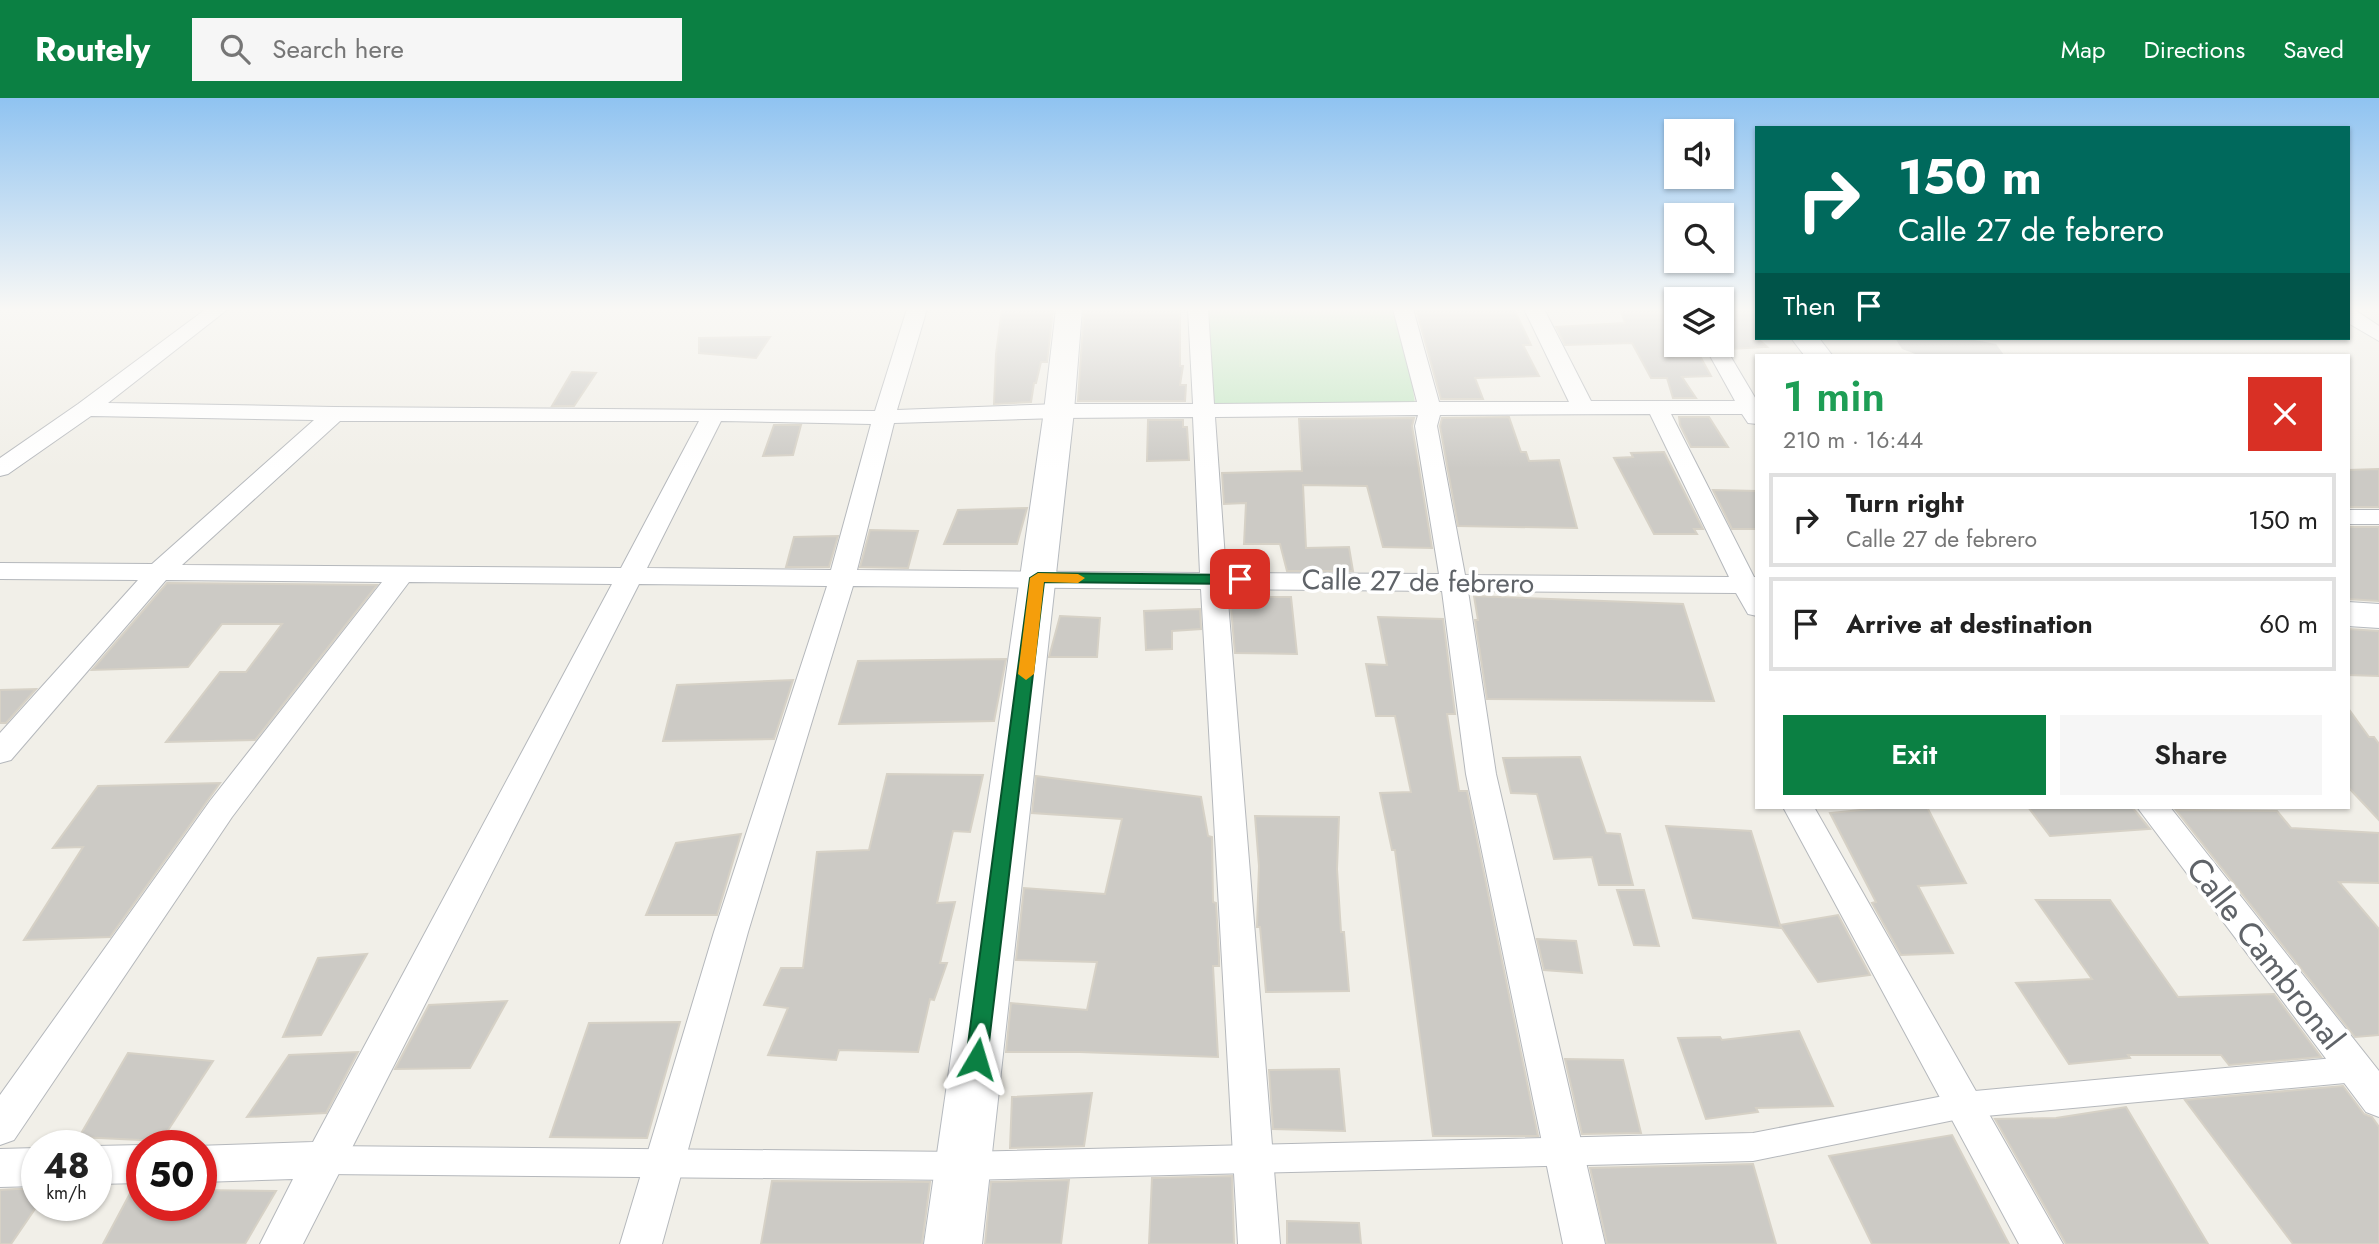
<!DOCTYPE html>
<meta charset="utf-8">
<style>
body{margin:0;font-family:Jost,sans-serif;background:#f6f6f6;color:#222;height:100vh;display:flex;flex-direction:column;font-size:26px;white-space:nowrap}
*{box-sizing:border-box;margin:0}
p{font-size:23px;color:#767676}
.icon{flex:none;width:38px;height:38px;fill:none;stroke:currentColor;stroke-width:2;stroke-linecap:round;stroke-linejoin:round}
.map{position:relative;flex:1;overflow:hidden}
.sheet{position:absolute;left:1755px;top:256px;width:595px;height:455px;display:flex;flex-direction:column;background:#fff;border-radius:0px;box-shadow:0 2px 5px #0004}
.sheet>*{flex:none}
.guide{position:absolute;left:1755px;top:28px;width:595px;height:214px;border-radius:0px;box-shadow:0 2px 5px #0004;background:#00695c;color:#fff;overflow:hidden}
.controls{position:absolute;left:1664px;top:21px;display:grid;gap:14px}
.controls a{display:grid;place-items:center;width:70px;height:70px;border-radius:0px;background:#fff;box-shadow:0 2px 5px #0004;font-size:35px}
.speed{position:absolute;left:21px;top:1032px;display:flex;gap:14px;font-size:35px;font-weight:700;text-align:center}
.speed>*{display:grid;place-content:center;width:91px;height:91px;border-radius:50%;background:#fff;box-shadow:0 2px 5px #0004;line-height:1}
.speed small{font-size:18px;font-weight:400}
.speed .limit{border:10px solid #d22;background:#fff;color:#111}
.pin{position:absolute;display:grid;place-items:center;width:60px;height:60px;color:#fff;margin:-30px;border-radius:14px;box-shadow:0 4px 10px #0006}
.me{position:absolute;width:77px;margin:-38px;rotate:7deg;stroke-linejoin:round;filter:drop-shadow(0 0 5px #0008)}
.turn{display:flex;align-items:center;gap:24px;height:147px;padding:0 28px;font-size:32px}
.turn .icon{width:91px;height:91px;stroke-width:2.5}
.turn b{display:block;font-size:49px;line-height:60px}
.then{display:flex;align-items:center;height:66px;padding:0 28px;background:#0003;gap:14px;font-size:26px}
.round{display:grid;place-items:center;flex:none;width:74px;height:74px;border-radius:0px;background:#f6f6f6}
.overview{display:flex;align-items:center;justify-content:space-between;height:119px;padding:0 28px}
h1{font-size:42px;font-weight:600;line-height:52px;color:#1e9e55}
.primary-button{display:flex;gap:14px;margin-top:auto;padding:14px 28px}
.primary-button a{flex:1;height:80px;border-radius:0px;background:#0b8043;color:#fff;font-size:28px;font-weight:600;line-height:80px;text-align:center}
.primary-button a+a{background:#f6f6f6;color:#222}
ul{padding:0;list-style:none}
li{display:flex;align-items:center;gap:21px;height:94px;margin:0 14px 10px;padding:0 14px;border:4px solid #e0e0e0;border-radius:0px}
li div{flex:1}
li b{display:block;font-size:26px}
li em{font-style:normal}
header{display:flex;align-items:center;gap:42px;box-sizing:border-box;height:98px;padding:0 35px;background:#0b8043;color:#fff}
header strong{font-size:33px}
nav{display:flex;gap:38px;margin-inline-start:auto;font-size:24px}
.search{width:490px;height:63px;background:#f6f6f6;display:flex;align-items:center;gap:18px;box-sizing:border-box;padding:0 24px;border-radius:0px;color:#767676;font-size:26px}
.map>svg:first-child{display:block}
.green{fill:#c5e8c5}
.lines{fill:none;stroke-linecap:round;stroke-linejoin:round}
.taxiway{fill:#d4d3d0;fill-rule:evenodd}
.building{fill:#cccac5;stroke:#d6d1c6;stroke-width:2}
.pedestrian-casing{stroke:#b5b8bc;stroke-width:2}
.minor-casing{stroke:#b5b8bc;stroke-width:2}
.secondary-casing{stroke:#b6babf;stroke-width:2}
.pedestrian{fill:#fff;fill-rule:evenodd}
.minor{fill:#fff;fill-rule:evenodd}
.secondary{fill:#fff;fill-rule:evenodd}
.route{fill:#0b8043;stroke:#07532c;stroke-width:2}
.slow{fill:#f59e0b}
.labels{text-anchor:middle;stroke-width:7;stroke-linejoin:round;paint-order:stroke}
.street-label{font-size:28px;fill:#5f6368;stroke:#fff}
.near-street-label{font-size:33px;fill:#5f6368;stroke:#fff}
</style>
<header>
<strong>Routely</strong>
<div class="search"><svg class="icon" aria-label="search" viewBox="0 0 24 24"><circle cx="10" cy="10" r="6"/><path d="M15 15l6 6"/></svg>Search here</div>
<nav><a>Map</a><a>Directions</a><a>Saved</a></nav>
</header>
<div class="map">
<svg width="2379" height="1146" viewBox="0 0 2379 1146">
<rect width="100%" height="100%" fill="#f1efe8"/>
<path class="green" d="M 1208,211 L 1401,211 L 1416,312 L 1204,314 Z"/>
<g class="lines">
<path class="taxiway" d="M 1895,240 L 1964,240 L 1996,246 L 2004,257 L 1918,257 L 1902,251 Z"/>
</g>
<path class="building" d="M 1002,211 L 1053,211 L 1047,264 L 1041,264 L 1036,285 L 1034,285 L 1031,304 L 994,306 L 996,256 Z
M 1084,211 L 1180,211 L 1180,268 L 1183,268 L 1180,287 L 1186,287 L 1185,303 L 1078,303 Z
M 1416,211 L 1514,211 L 1531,247 L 1523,247 L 1539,278 L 1475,280 L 1483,301 L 1441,301 Z
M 1620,211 L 1676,211 L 1676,259 L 1700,258 L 1711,278 L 1682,279 L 1696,300 L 1673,300 L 1667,280 L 1651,280 L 1632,245 L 1565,247 L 1556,229 L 1625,225 Z
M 1722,211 L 1757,211 L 1757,240 L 1767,249 L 1729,251 L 1722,242 Z
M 770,239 L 756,260 L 699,255 L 699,240 Z
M 572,274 L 596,275 L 574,308 L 552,308 Z
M 1509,319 L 1521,354 L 1526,354 L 1529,363 L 1559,362 L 1577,430 L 1458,428 L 1440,328 L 1442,320 Z
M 1679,319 L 1709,319 L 1728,349 L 1691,349 L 1680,327 Z
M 1414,320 L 1412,328 L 1432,450 L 1383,449 L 1367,388 L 1303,387 L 1306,450 L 1349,449 L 1353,473 L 1287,473 L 1280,446 L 1244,446 L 1246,405 L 1224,406 L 1222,375 L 1302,373 L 1299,321 Z
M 1148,322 L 1183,322 L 1183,329 L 1187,329 L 1189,362 L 1147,363 Z
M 774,327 L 801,327 L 793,357 L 763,358 Z
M 1664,354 L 1703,431 L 1694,431 L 1697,436 L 1654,436 L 1614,360 L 1633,359 L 1631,355 Z
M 2379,371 L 2379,409 L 2348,409 L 2348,372 Z
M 1713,392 L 1757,393 L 1757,431 L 1732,431 Z
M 1027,410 L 1017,446 L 944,446 L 958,412 Z
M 2348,429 L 2379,429 L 2379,503 L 2348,501 Z
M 870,432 L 918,433 L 908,470 L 860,469 Z
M 838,438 L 829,469 L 786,469 L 794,439 Z
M 167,485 L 377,487 L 255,642 L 166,644 L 220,574 L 246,574 L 282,526 L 222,526 L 188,569 L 92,572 Z
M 1474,498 L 1683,506 L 1714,603 L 1487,601 L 1475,522 L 1478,522 Z
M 1230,499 L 1291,499 L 1297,556 L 1235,555 Z
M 1200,511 L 1201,531 L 1172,533 L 1172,551 L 1146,552 L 1144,513 Z
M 1060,518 L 1100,520 L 1097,559 L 1049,559 Z
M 1378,519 L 1443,521 L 1455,616 L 1447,616 L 1459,693 L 1467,693 L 1538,1038 L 1433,1038 L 1395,752 L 1392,752 L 1380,695 L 1411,694 L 1395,618 L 1376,618 L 1366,566 L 1387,567 Z
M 2348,531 L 2379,533 L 2379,578 L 2348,577 Z
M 1006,561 L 994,623 L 839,626 L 858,563 Z
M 793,582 L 774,641 L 663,643 L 677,587 Z
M 36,591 L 6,625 L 0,625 L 0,592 Z
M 2348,610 L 2369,639 L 2374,639 L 2379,646 L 2379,722 L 2348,689 Z
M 1580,659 L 1606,735 L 1620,736 L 1633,787 L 1599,787 L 1592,759 L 1554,761 L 1537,696 L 1511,695 L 1503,660 Z
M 887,676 L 983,677 L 970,734 L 953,733 L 937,805 L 955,804 L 940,865 L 947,865 L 934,902 L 930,901 L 918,954 L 839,952 L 836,962 L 768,957 L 788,910 L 764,907 L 781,870 L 803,870 L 817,754 L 869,752 Z
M 1036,678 L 1201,699 L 1208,738 L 1212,739 L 1213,804 L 1216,805 L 1219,859 L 1219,868 L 1213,868 L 1218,959 L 1080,954 L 1006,954 L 1011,905 L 1087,912 L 1097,864 L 1016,862 L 1024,790 L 1105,796 L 1122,721 L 1032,715 Z
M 220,685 L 110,839 L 24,842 L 83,749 L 53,750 L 98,688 Z
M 1890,709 L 1927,709 L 1966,785 L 1918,788 L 1953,855 L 1901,857 L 1872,805 L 1876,804 L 1830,715 Z
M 2028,709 L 2132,709 L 2150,731 L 2050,738 Z
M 2176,712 L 2277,713 L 2291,730 L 2379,735 L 2379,785 L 2339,784 L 2379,831 L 2379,937 L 2355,939 Z
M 1255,718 L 1339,719 L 1337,771 L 1341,834 L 1344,834 L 1349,893 L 1266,894 L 1260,829 L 1257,829 L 1259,768 Z
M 1666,728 L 1751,733 L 1781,830 L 1693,820 Z
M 741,736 L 717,817 L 646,817 L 676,745 Z
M 1617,792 L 1644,792 L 1659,848 L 1634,847 Z
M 2036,802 L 2110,802 L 2178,899 L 2274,896 L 2321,959 L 2229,967 L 2221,957 L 2128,957 L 2130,960 L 2069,966 L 2016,885 L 2092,881 Z
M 1838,817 L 1870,877 L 1818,884 L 1780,827 Z
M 1537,841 L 1576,843 L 1582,875 L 1544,872 Z
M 367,856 L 321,937 L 283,939 L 318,860 Z
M 507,903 L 470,970 L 395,971 L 429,907 Z
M 680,924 L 647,1040 L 550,1039 L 589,925 Z
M 1799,933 L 1833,1008 L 1756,1010 L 1758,1014 L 1706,1021 L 1678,940 L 1720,939 L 1722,942 Z
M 358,954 L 326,1015 L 247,1019 L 289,957 Z
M 128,955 L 213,963 L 161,1043 L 79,1039 Z
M 1565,961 L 1623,962 L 1641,1035 L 1582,1036 Z
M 1339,971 L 1345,1033 L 1273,1031 L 1269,972 Z
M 2343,988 L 2364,1016 L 2372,1019 L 2379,1029 L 2379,1146 L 2293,1146 L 2185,1002 Z
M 1092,995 L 1084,1048 L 1010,1050 L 1012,999 Z
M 2126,1009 L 2208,1146 L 2066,1146 L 1995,1021 L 2056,1020 Z
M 1952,1037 L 2009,1146 L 1872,1146 L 1829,1058 Z
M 1753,1066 L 1776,1146 L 1607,1146 L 1590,1070 Z
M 1232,1078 L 1234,1146 L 1149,1146 L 1152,1080 Z
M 1069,1082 L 1061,1146 L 985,1146 L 991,1084 Z
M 772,1083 L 930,1084 L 922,1146 L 761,1146 Z
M 134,1088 L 142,1088 L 142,1108 L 201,1108 L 201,1092 L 276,1093 L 245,1146 L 103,1146 Z
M 16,1091 L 37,1091 L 37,1108 L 11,1146 L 0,1146 L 0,1092 Z
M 1287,1123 L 1359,1125 L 1361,1146 L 1287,1146 Z"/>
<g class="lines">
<defs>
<path id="pedestrian" d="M 2356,958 L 2366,962 L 2370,971 L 2366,980 L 2356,984 L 1964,1020 L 1753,1063 L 963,1082 L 324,1076 L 314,1072 L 309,1062 L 314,1052 L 324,1048 L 963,1054 L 1753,1035 L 1964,994 Z"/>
<path id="minor" d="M 206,211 L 228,211 L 108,305 L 334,309 L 875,313 L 907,211 L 927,211 L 897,312 L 1059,306 L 1193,306 L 1188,211 L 1208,211 L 1214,306 L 1417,304 L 1393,211 L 1413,211 L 1439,304 L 1569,304 L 1524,211 L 1544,211 L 1591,303 L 1735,303 L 1704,247 L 1722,247 L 1722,244 L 1757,303 L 1757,326 L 1748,325 L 1742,316 L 1671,316 L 1754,479 L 1757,479 L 1757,518 L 1748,516 L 1736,495 L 1468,493 L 1496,676 L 1605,1146 L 1563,1146 L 1466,676 L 1442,493 L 1227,491 L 1280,1146 L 1238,1146 L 1201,491 L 853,488 L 748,834 L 662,1146 L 620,1146 L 714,834 L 827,488 L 639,486 L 303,1146 L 260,1146 L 293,1081 L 201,1084 L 201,1048 L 196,1048 L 313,1044 L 612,486 L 409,484 L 232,719 L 14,1042 L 0,1047 L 0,997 L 210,703 L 382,484 L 166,482 L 11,662 L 0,665 L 0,635 L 138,482 L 0,481 L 0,465 L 152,466 L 314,322 L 91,318 L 8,376 L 0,378 L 0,360 L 78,306 ZM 1650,316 L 1729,479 L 1465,477 L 1437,328 L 1440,317 ZM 1418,317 L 1415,328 L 1439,476 L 1226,475 L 1215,319 ZM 1193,319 L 1200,475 L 857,472 L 894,325 L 1059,320 ZM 340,323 L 699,323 L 621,470 L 182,467 ZM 721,323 L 871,326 L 831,472 L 647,470 Z
M 2348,211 L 2355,212 L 2379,228 L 2379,243 L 2348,225 Z
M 2348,412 L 2379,412 L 2379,426 L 2348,426 Z
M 1783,709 L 1814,709 L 2063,1146 L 2019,1146 Z
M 2137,709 L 2170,709 L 2379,973 L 2379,1019 L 2366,1014 Z
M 142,1047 L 145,1048 L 142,1048 L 142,1085 L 96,1086 L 96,1048 Z
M 37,1050 L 37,1088 L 0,1089 L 0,1051 Z"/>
<path id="secondary" d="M 1056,211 L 1082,211 L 1074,313 L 982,1146 L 924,1146 L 1044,313 Z
M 1791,240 L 1819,240 L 1832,257 L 1804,257 Z
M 2348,504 L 2379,506 L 2379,530 L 2348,528 Z"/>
</defs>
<use href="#pedestrian" class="pedestrian-casing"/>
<use href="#minor" class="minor-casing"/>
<use href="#secondary" class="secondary-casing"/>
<use href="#pedestrian" class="pedestrian"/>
<use href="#minor" class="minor"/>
<use href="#secondary" class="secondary"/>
</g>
<linearGradient id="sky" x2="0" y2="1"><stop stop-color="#8fc3f1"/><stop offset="0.57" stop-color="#f9f8f5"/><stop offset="1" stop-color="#f9f8f5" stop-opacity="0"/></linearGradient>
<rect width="2379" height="371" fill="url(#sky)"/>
<path class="route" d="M 1038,475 L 1240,477 L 1248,481 L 1240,486 L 1044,484 L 987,961 L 984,968 L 977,970 L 969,968 L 966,961 L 1030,480 Z"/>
<path class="slow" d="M 1038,475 L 1078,476 L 1085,480 L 1078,485 L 1044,484 L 1034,576 L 1026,582 L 1018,576 L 1030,480 Z"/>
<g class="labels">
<g class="street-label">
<text transform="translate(1418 483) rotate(1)" y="10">Calle 27 de febrero</text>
</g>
<g class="near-street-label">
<text transform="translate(2266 855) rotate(52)" y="12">Calle Cambronal</text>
</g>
</g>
</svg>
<div class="controls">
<a><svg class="icon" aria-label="sound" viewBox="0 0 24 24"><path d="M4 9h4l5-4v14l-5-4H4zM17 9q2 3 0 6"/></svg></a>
<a><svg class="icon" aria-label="search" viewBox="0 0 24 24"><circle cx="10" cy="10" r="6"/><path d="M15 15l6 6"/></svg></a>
<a><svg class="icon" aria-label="layers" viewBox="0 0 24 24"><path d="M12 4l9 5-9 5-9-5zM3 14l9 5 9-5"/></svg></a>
</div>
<div class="speed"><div>48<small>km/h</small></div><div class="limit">50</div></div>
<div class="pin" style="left:1240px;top:481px;background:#d93025"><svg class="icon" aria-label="arrive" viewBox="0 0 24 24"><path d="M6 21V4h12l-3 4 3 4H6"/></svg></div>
<svg class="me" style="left:977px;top:961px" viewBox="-20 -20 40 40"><path d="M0-17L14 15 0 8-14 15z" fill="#0b8043" stroke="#fff" stroke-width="4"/></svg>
<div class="guide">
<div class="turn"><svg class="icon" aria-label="right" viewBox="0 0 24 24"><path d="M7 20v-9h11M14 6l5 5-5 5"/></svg><div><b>150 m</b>Calle 27 de febrero</div></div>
<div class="then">Then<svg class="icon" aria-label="arrive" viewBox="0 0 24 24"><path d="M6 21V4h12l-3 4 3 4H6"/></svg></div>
</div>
<section class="sheet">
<div class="overview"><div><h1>1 min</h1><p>210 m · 16:44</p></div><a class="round" style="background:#d93025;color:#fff"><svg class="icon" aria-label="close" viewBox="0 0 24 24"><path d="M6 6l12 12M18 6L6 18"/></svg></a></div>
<ul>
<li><svg class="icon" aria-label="right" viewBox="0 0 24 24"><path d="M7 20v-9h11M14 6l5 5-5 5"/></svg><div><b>Turn right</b><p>Calle 27 de febrero</p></div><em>150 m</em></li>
<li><svg class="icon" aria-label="arrive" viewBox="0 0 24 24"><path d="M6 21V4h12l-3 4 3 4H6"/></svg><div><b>Arrive at destination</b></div><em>60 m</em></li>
</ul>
<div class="primary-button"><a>Exit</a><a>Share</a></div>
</section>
</div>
